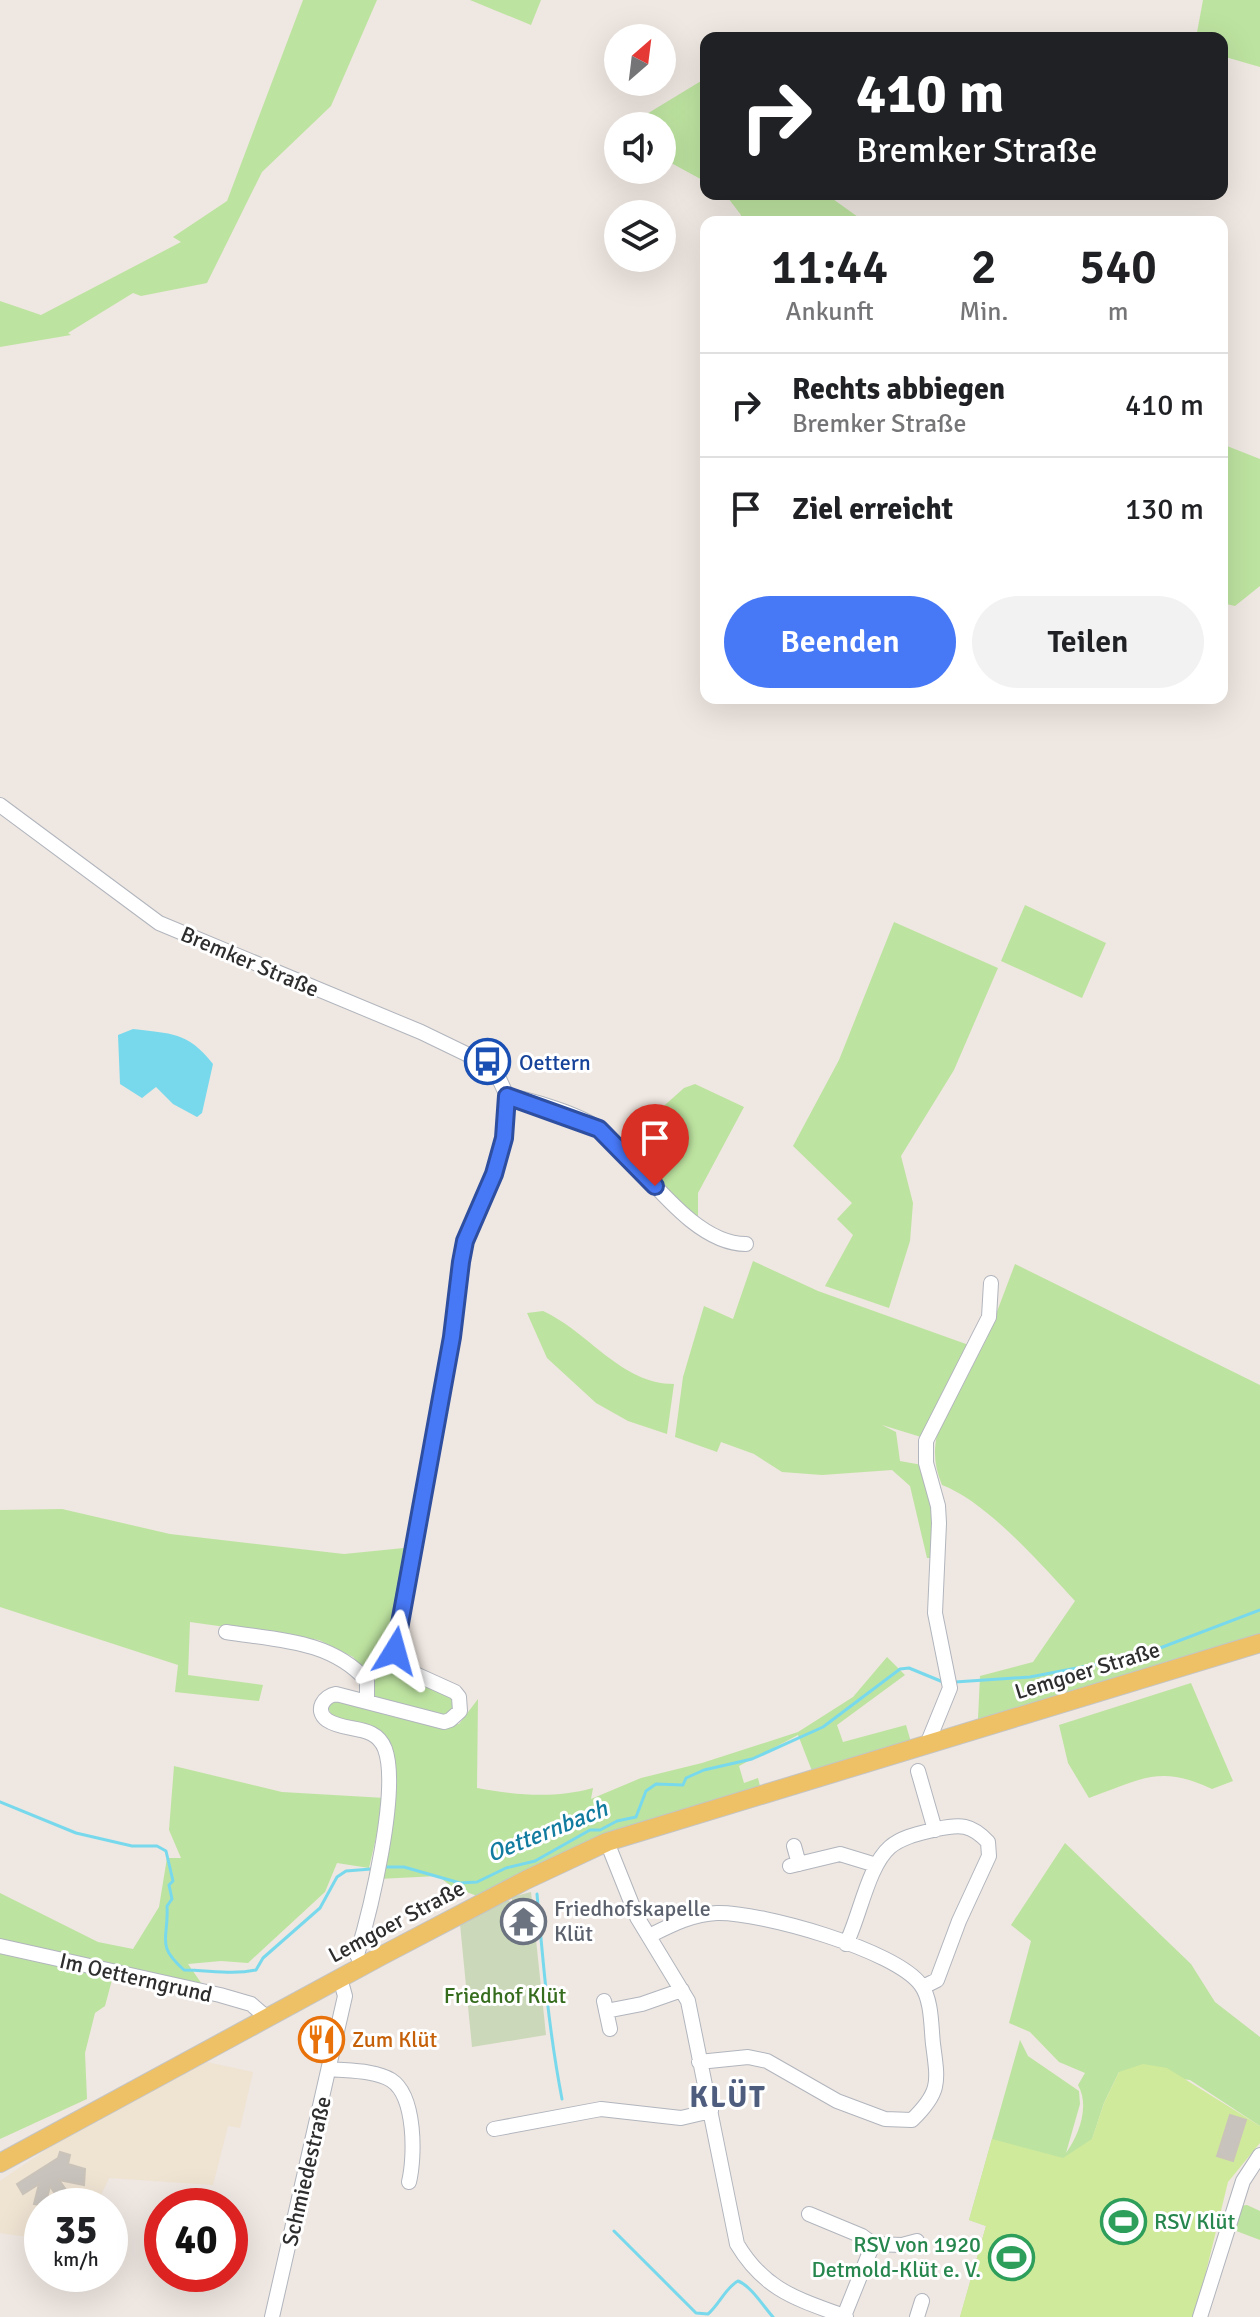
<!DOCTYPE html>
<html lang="de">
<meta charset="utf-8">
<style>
body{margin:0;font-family:Signika,sans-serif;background:#f2f2f2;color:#202124;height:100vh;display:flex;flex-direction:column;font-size:30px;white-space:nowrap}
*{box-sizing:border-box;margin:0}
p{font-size:26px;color:#757577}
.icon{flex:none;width:44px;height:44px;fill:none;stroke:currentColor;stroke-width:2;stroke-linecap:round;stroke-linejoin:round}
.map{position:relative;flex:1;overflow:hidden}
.drawer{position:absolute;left:700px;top:216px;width:528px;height:488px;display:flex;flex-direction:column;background:#fff;border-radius:16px;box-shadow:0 8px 32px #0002}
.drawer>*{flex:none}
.banner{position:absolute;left:700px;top:32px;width:528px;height:168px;border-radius:16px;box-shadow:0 8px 32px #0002;background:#202124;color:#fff;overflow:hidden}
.needle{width:52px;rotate:28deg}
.controls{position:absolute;left:604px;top:24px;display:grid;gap:16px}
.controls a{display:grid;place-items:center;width:72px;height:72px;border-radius:50%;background:#fff;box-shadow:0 8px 32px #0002;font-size:40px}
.speed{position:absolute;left:24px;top:2188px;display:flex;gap:16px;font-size:40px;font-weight:700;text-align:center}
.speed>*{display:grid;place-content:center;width:104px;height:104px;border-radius:50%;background:#fff;box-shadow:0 8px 32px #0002;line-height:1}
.speed small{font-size:20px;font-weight:400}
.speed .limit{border:12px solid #d22;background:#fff;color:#111}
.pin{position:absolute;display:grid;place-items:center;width:68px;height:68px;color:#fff;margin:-82px -34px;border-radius:50% 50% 50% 0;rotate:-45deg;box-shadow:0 0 8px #0007}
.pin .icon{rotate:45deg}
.me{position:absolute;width:88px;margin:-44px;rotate:8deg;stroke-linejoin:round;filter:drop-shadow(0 0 6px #0008)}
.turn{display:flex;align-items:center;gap:28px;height:168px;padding:0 24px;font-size:36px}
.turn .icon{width:104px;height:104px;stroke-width:2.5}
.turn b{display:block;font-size:56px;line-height:68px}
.eta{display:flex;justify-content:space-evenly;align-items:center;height:136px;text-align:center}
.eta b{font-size:48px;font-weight:600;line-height:56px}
.button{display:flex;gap:16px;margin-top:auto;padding:16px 24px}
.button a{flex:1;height:92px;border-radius:48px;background:#4778f6;color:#fff;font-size:32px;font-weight:600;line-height:92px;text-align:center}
.button a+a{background:#f2f2f2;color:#202124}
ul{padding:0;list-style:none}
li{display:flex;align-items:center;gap:24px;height:104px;padding:0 24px;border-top:2px solid #e0e0e0}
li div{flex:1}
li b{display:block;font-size:30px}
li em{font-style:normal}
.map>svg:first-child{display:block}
.education{fill:#efe3d2}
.green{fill:#bde3a0}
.cemetery{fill:#cbd8b9}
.pitch{fill:#d0ea9c}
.water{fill:#78d9ed}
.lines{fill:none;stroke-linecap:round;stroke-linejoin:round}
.stream{stroke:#78d9ed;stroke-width:3}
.building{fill:#c8c3bc;stroke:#cac3ba;stroke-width:2}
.minor-casing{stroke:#b1b5bd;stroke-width:16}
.major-casing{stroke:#c4c4c4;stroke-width:20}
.minor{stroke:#fff;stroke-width:14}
.major{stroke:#eec166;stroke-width:18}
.route-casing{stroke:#2e4ea0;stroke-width:20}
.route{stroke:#4778f6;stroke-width:14}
.labels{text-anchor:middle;stroke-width:6;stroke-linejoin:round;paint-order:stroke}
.street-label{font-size:22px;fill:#2e2e2e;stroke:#fff}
.transit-label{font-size:22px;fill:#164399;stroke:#fff;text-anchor:start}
.worship-label{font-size:22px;fill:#5b616d;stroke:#fff;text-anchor:start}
.park-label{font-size:22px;fill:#356c1d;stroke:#fff}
.food-label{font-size:22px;fill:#c56008;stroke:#fff;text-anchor:start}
.leisure-label{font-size:22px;fill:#27864d;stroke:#fff;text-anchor:start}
.water-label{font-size:24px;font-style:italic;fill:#117c9f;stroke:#fff}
.district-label{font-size:30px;font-weight:bold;letter-spacing:2px;fill:#4e5c7e;stroke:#fff}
</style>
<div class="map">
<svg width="1260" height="2317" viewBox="0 0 1260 2317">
<rect width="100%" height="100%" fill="#efe7e1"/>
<path class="education" d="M 202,2061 L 253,2072 L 240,2128 L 228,2126 L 213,2185 L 109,2178 L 96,2206 L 42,2206 L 42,2239 L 0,2233 L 0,2181 L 69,2134 Z"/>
<path class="green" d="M 303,0 L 377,0 L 331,106 L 262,172 L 207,283 L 141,296 L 133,293 L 68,333 L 71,335 L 0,347 L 0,301 L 41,315 L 181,242 L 173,237 L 227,201 Z
M 470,0 L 541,0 L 531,25 Z
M 1203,0 L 1260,0 L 1260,67 L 1222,56 L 1222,38 L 1196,38 Z
M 706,78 L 706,182 L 662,158 L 662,126 L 627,126 Z
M 725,194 L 826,194 L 865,222 L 740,222 L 741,215 Z
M 1222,444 L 1260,459 L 1260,586 L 1235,606 L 1222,603 Z
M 1025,905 L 1106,943 L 1082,998 L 1001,961 Z
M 894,922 L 998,968 L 954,1070 L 901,1156 L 913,1203 L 910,1241 L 889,1308 L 825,1286 L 853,1235 L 837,1219 L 852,1203 L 793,1146 L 839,1060 Z
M 695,1084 L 744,1107 L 698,1193 L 698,1220 L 621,1144 L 684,1088 Z
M 753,1261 L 818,1291 L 966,1344 L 967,1351 L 921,1437 L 882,1425 L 896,1432 L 900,1461 L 922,1465 L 936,1500 L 933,1558 L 927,1558 L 910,1486 L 892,1470 L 822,1475 L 782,1472 L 754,1454 L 721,1442 L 717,1452 L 675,1437 L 683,1377 L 704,1306 L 733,1319 Z
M 1015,1264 L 1260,1385 L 1260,1635 L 978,1719 L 980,1676 L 1033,1662 L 1075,1601 C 1042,1565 987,1502 942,1485 C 935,1468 933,1453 937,1435 L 987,1338 Z
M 543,1311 C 589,1332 621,1384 674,1384 L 667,1434 L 628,1421 L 596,1403 L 547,1358 L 527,1313 Z
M 62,1509 L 170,1534 L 344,1554 L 404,1548 L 390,1652 L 369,1676 L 353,1657 L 319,1640 L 190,1622 L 188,1675 L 263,1685 L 259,1701 L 175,1692 L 178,1665 L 0,1607 L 0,1510 Z
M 887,1657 L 905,1675 L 837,1725 L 843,1742 L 906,1725 L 911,1742 L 812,1771 L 798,1735 L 739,1766 L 744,1783 L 758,1778 L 760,1786 L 575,1847 L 477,1896 L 451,1886 L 438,1876 L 378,1879 C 389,1835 403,1786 388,1742 L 332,1717 L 328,1707 L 331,1701 L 340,1699 L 438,1726 L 459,1724 L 478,1699 L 477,1788 C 517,1795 553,1799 593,1788 L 591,1799 L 641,1778 L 702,1763 L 798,1732 L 853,1697 Z
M 390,1658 L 452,1698 L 455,1706 L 448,1714 L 438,1716 L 375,1698 L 373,1683 Z
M 1191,1683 L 1233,1781 L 1212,1789 C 1160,1764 1139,1780 1089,1798 L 1068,1763 L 1059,1725 Z
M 174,1766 L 282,1792 L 385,1798 L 369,1868 L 337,1863 L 325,1892 L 248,1963 L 221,1961 L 188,1964 L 204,1987 L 0,1944 L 0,1893 L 98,1942 L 133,1949 L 159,1907 L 167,1858 L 181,1858 L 169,1830 Z
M 1065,1843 L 1191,1964 L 1215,2002 L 1260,2037 L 1260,2126 L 1190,2080 L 1119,2072 L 1104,2103 L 1045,2283 L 960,2317 L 986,2226 L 969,2220 L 1020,2040 L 1028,2056 L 1079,2091 L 1080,2104 L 1066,2153 C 1079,2135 1090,2106 1078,2085 L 1085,2073 L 1059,2062 L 1030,2032 L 1009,2023 L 1031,1941 L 1011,1925 Z
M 0,1951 L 113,1976 L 105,2006 L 95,2013 L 85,2053 L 87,2099 L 0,2139 Z
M 1247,2205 L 1260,2211 L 1260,2240 L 1231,2229 L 1238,2206 Z"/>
<path class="cemetery" d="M 531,1892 L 546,2035 L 472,2047 L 460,1924 L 506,1900 L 512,1902 L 512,1897 Z"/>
<path class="pitch" d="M 1143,2064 L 1167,2068 L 1260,2126 L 1260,2143 L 1228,2182 L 1195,2317 L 960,2317 L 986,2226 L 969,2220 L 992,2139 L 1063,2158 L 1092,2139 L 1104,2103 L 1119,2072 Z"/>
<path class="water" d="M 133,1029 C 171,1034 187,1031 213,1064 L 202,1113 L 197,1117 L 173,1104 L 156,1087 L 142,1098 L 120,1084 L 118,1035 Z"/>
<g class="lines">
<path class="stream" d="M 955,1682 L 1030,1677 L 1139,1656 L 1260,1610
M 0,1802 L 76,1833 L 132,1846 L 157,1846 L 166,1851 L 173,1881 L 169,1885 L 172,1899 L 167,1906 C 169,1940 155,1944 184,1970 C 209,1970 231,1975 256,1970 L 263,1958 L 320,1908 L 337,1877 L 346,1871 L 371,1869
M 383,1867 L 404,1867 L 460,1883 L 477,1882 L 506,1868 L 535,1861 L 590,1830 L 600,1830 L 617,1821 L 636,1817 L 646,1791 L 656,1784 L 683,1785 L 686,1778 L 704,1770 L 752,1759 L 823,1727 L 900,1669 L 909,1668 L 943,1682
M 537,1894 C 543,1963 549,2032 562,2099
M 614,2231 L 696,2313 L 708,2314 C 719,2305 726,2287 738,2281 C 751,2286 763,2306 773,2317"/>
</g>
<path class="building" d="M 1230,2115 L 1246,2120 L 1233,2161 L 1217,2156 Z
M 60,2152 L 70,2155 L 68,2164 L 85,2169 L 84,2185 L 59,2180 L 69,2194 L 59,2200 L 50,2186 L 45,2206 L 34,2204 L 39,2184 L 23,2194 L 17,2184 L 58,2158 Z"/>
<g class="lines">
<defs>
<path id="minor" d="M 0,805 L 159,923 L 421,1032 L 483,1062 L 496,1072 L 507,1096 L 504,1138 L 494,1174 L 465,1241 L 452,1337 L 395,1641 L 395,1651 L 402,1668 L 455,1692 L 459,1697 L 460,1711 L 450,1720 L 444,1722 L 336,1694 C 324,1696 314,1710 327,1720 C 346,1733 375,1723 385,1749 C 400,1790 370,1912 357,1955 L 363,1966
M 507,1096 C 530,1099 581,1115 599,1129 C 640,1160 689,1244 746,1244
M 226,1632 C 277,1640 331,1640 367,1681 L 367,1701
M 928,1742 L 950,1688 L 935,1613 L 939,1523 L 938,1506 L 926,1463 L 926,1441 L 989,1317 L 991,1283
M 918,1771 L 935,1830
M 607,1842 L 637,1917 L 688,2001 L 737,2244 C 765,2291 798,2299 846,2317
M 794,1846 L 799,1864
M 790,1866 L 840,1854 L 876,1865
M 649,1936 C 671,1925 692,1914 717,1913 C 761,1912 896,1950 921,1985 C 932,2000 931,2026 933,2044 C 938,2082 941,2092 912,2120 L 885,2119 L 837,2101 L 767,2061 L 748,2057 L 699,2062
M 846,1944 C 860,1916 868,1866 890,1847 C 903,1836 922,1833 937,1829 C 960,1824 971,1824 988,1842 L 989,1856 L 959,1921 L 937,1980 L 923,1987
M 0,1946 L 220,1995 L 251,2004 L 266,2017
M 604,2001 L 610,2029
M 606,2011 L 642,2004 L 682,1990
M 329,2069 C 348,2071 375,2070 391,2080 C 416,2096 415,2157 409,2182
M 494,2129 L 601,2109 L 681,2118 L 711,2111
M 809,2214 L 862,2236 L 873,2244
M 844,2316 L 873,2244 L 902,2245 L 917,2241
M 272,2317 L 345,1996 L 340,1978
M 917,2317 L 922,2301
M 1200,2317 L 1243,2181 L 1260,2155"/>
<path id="major" d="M 0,2163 L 381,1956 L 526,1880 L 607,1842 L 1260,1643"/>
</defs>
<use href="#minor" class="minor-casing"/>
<use href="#major" class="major-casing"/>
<use href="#minor" class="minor"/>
<use href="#major" class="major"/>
</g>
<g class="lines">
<defs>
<path id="route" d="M 395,1651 L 452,1337 L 461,1262 L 465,1241 L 494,1174 L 504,1138 L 507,1096 L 599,1129 L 655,1186"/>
</defs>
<use href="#route" class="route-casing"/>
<use href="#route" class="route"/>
</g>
<defs>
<symbol id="bus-ring" viewBox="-11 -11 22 22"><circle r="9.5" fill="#fff" stroke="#1a4fb4" stroke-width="1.5"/><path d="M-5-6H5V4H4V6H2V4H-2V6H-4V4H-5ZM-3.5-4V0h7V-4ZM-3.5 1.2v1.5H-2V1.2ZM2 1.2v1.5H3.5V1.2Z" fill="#1a4fb4"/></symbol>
<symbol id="temple-ring" viewBox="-11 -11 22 22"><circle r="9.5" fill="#fff" stroke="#6b7280" stroke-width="1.5"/><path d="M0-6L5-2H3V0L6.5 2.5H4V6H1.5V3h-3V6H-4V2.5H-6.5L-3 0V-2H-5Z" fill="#6b7280"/></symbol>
<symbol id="restaurant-ring" viewBox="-11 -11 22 22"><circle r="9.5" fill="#fff" stroke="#e8710a" stroke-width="1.5"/><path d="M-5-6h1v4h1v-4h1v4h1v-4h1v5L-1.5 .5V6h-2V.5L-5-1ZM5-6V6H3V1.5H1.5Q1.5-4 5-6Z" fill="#e8710a"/></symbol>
<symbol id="stadium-ring" viewBox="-11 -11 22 22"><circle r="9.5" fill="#fff" stroke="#2e9e5b" stroke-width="1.5"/><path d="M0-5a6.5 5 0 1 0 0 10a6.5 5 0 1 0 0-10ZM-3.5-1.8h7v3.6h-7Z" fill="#2e9e5b"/></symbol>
</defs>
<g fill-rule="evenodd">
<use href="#bus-ring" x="462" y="1036" width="51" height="51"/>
<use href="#temple-ring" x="498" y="1896" width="51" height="51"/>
<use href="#restaurant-ring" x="296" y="2014" width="51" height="51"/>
<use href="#stadium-ring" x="1098" y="2196" width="51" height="51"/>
<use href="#stadium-ring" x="986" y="2232" width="51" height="51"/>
</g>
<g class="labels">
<g class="street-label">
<text transform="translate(250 961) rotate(23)" y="8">Bremker Straße</text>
<text transform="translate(1087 1670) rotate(-17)" y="8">Lemgoer Straße</text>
<text transform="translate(396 1921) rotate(-28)" y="8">Lemgoer Straße</text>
<text transform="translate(136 1977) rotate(13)" y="8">Im Oetterngrund</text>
<text transform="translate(306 2171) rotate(-77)" y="8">Schmiedestraße</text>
</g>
<g class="transit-label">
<text x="519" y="1070">Oettern</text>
</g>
<g class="worship-label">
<text x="554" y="1916">Friedhofskapelle<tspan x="554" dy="25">Klüt</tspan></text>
</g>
<g class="park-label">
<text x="505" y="2003">Friedhof Klüt</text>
</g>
<g class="food-label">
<text x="352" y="2047">Zum Klüt</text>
</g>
<g class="leisure-label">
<text x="1154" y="2229">RSV Klüt</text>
<text x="981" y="2252" text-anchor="end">RSV von 1920<tspan x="981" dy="25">Detmold-Klüt e. V.</tspan></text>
</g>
<g class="water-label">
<text transform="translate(547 1831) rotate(-22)" y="8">Oetternbach</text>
</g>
<g class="district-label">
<text x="728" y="2107">KLÜT</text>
</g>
</g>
</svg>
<div class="controls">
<a><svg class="needle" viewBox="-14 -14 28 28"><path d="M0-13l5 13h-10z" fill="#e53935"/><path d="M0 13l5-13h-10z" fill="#757577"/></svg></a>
<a><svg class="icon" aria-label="sound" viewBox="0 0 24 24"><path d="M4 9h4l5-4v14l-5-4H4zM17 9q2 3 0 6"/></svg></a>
<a><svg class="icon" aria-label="layers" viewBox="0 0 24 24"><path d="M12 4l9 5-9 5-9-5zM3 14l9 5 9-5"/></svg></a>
</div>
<div class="speed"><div>35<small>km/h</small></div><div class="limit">40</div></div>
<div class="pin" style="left:655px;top:1186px;background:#d93025"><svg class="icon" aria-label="arrive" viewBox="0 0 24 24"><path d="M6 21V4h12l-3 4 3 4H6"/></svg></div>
<svg class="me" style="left:395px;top:1651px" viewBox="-20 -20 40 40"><path d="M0-17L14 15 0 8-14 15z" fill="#4778f6" stroke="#fff" stroke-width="4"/></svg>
<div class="banner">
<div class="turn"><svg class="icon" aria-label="right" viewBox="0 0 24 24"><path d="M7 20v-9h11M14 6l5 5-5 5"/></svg><div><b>410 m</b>Bremker Straße</div></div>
</div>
<section class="drawer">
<div class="eta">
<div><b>11:44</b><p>Ankunft</p></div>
<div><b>2</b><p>Min.</p></div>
<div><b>540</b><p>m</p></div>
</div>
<ul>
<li><svg class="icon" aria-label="right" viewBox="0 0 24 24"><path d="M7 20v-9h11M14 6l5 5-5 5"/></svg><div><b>Rechts abbiegen</b><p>Bremker Straße</p></div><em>410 m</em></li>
<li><svg class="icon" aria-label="arrive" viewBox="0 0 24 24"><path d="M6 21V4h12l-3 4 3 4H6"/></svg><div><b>Ziel erreicht</b></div><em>130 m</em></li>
</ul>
<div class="button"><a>Beenden</a><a>Teilen</a></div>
</section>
</div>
